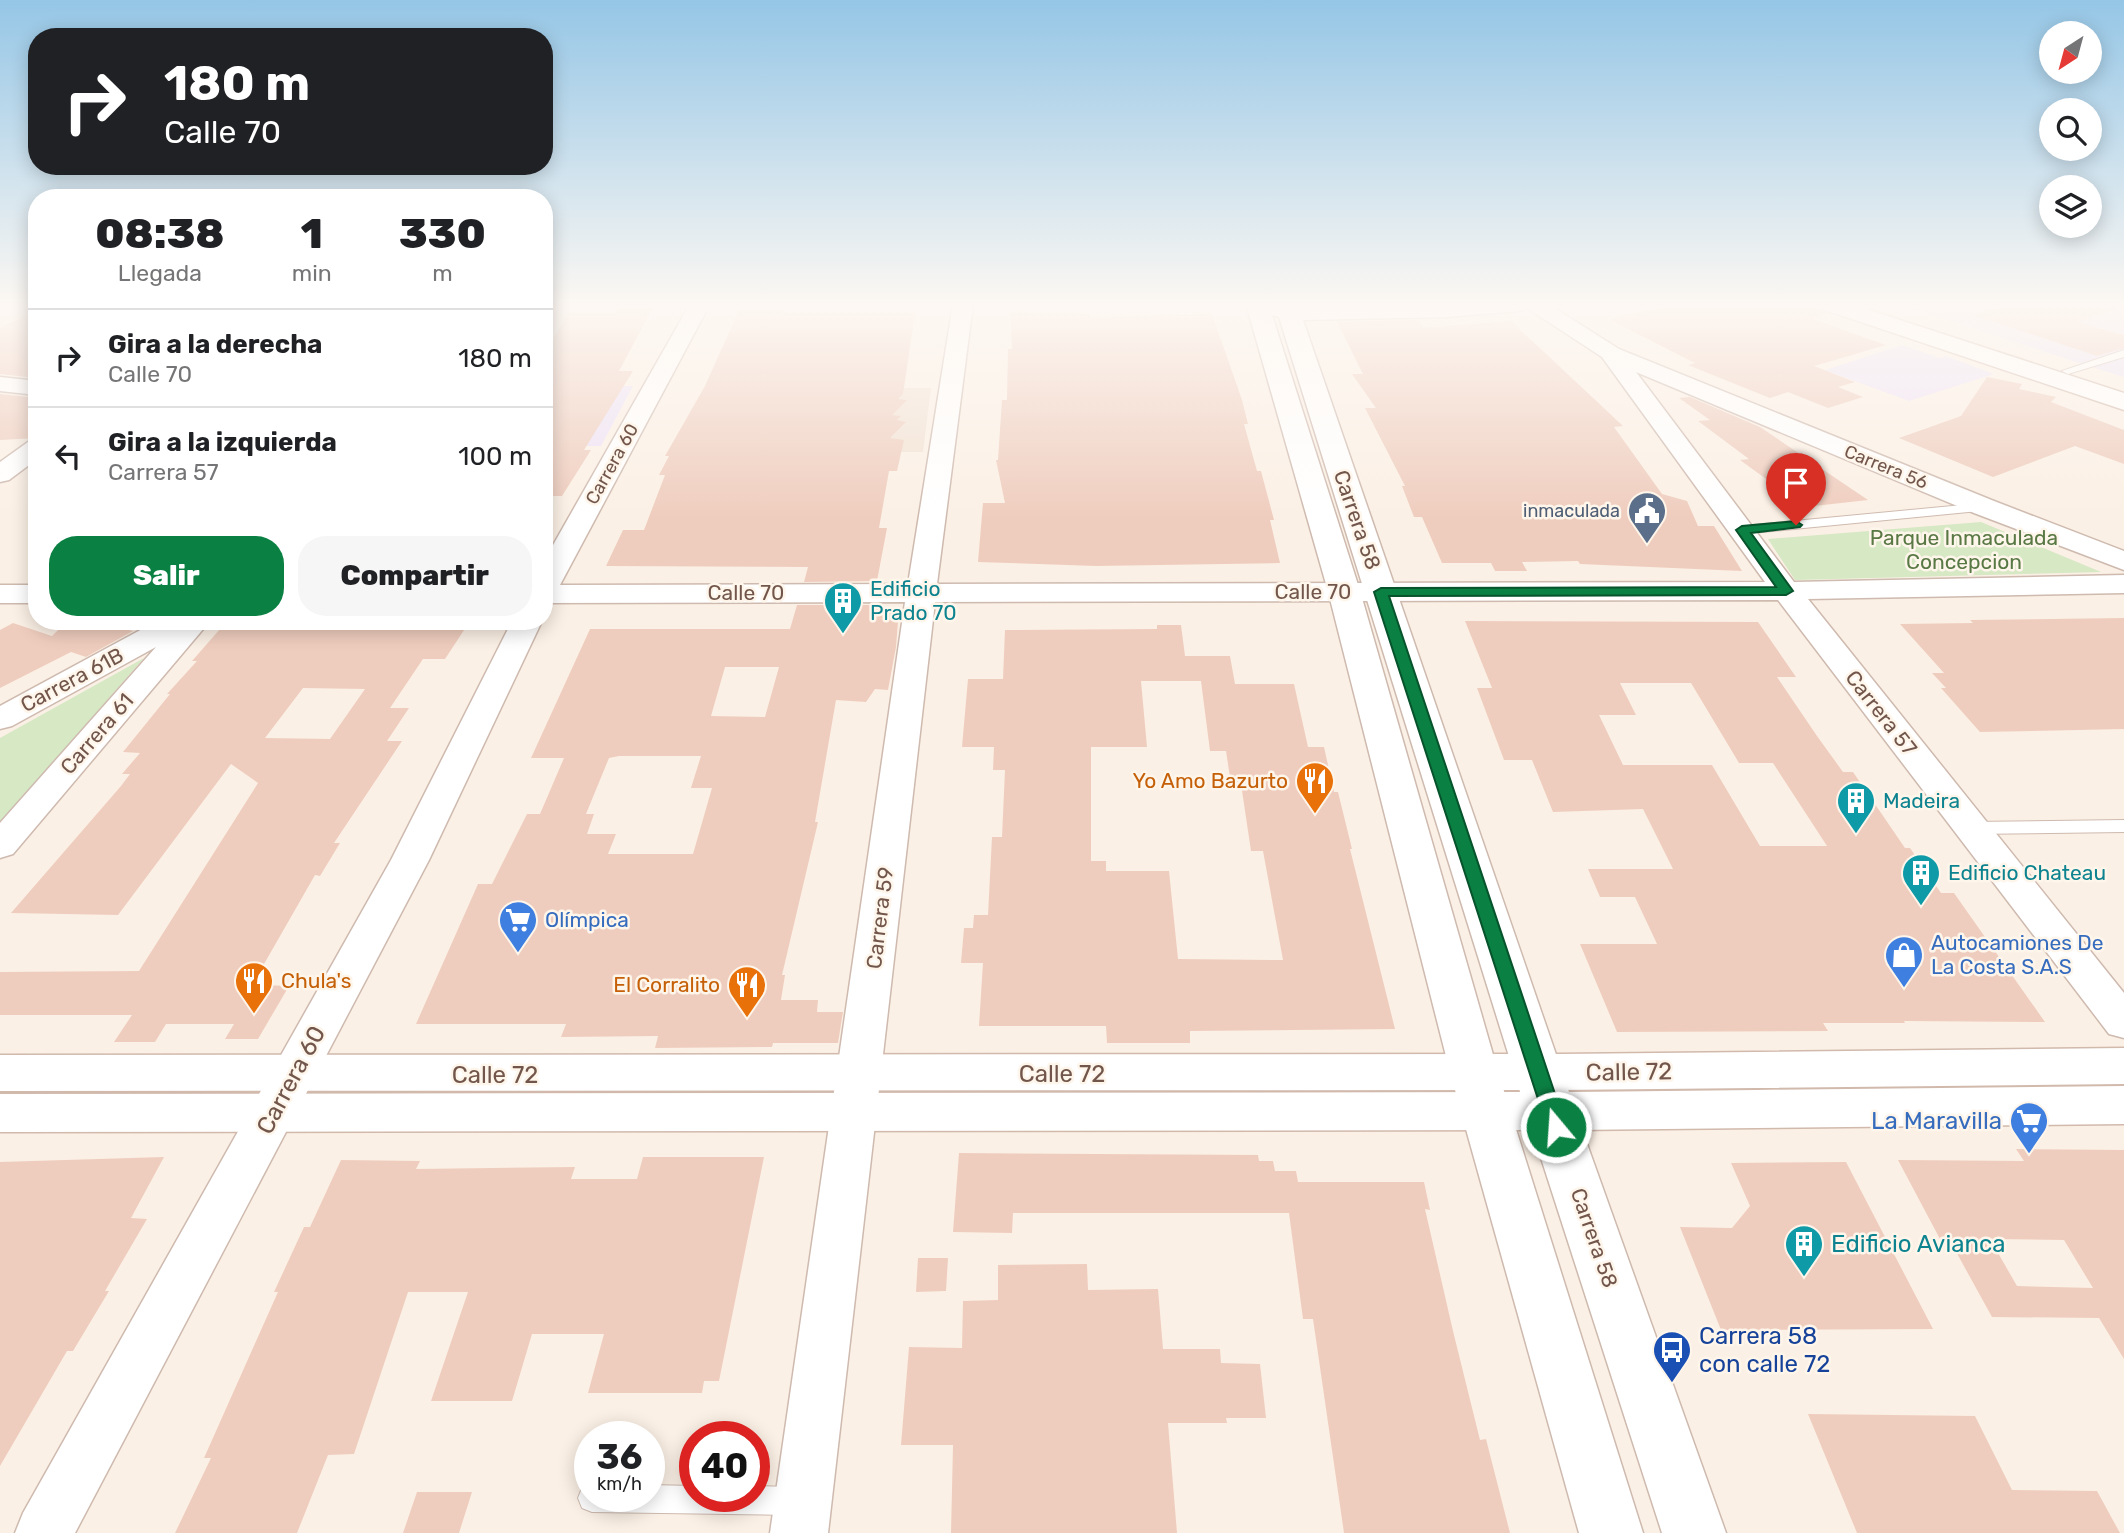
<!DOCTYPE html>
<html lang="es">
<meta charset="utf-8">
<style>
body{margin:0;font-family:Rubik,sans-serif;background:#f6f6f6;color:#202124;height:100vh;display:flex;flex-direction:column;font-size:26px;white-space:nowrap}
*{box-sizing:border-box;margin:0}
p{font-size:23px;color:#757577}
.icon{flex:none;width:38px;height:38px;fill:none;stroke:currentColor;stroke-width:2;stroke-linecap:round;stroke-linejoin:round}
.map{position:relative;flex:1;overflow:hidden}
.details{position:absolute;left:28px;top:189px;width:525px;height:441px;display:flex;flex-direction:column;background:#fff;border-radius:28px;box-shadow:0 4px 18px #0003}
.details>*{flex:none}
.banner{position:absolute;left:28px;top:28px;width:525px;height:147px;border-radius:28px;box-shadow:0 4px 18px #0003;background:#202124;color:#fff;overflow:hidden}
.needle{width:46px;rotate:216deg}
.tools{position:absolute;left:2039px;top:21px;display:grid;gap:14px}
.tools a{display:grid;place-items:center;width:63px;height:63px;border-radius:50%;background:#fff;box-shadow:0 4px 18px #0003;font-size:35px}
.speed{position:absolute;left:574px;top:1421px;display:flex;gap:14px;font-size:35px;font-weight:700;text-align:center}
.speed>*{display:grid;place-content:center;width:91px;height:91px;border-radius:50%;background:#fff;box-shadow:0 4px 18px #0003;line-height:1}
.speed small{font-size:18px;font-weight:400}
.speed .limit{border:10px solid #d22;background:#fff;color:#111}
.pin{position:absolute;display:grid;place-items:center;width:60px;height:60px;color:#fff;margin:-72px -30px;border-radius:50% 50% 50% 0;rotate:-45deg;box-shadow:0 0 7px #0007}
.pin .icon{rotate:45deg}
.me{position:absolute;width:77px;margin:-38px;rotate:342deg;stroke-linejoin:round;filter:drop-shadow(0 0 5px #0008)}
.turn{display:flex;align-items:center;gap:24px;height:147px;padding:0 21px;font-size:32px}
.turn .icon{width:91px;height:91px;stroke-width:2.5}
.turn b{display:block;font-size:49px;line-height:60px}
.eta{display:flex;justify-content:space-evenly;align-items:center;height:119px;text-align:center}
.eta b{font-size:42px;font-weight:800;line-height:49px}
.cta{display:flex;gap:14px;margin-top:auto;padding:14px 21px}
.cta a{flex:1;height:80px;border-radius:28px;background:#0b8043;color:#fff;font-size:28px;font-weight:800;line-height:80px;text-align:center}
.cta a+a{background:#f6f6f6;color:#202124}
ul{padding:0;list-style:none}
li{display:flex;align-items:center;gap:21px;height:98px;padding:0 21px;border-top:2px solid #e0e0e0}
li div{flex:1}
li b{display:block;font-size:26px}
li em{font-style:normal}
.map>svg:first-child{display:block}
.residential{fill:#f2e2d4}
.education{fill:#ede2f7}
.green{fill:#d6e8c4}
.building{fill:#efcdbe;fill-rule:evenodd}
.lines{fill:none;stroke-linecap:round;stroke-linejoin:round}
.service-casing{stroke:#cebaaf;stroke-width:2}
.minor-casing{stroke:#cebaaf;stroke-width:3}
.tertiary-casing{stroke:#cebaaf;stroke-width:3}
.secondary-casing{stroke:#d1b9ac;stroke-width:3}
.service{fill:#fff;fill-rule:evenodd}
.minor{fill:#fff;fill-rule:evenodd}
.tertiary{fill:#fff;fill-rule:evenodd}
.secondary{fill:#fff;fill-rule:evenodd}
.route{fill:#0b8043;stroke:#07532c;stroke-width:2}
.labels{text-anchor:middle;stroke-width:5;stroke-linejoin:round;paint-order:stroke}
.far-street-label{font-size:18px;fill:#72564b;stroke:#fef5eb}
.far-service-label{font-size:18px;fill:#4e5e75;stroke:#fef5eb;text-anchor:end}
.street-label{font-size:21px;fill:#72564b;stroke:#fef5eb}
.park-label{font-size:21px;fill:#587844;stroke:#fef5eb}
.culture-label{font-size:21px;fill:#0d838f;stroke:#fef5eb;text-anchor:start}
.food-label{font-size:21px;fill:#c56008;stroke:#fef5eb;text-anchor:end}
.shop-label{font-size:21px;fill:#366cbe;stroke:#fef5eb;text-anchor:start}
.near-street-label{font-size:24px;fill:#72564b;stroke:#fef5eb}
.near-shop-label{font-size:24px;fill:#366cbe;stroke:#fef5eb;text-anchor:end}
.near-culture-label{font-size:24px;fill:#0d838f;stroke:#fef5eb;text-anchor:start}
.near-transit-label{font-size:24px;fill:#164399;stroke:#fef5eb;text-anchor:start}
</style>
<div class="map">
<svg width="2124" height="1533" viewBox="0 0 2124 1533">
<rect width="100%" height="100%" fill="#fbf0e5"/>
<path class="residential" d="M 788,388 L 931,388 L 923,452 L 769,452 Z"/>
<path class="education" d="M 1899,304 L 2124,304 L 2124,377 L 2085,365 Z
M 1902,345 L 1940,358 L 1946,356 L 1994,374 L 1909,401 L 1825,370 Z
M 544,386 L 633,386 L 601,446 L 544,446 Z"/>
<path class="green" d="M 1981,522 L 2101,572 L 1795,580 L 1768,539 Z
M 144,658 L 0,823 L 0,738 Z"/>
<path class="building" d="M 1676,304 L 1816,304 L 1820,310 L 1827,313 L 1813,319 L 1886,345 L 1814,366 L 1855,382 L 1838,387 L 1863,397 L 1828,408 L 1788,392 L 1770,398 L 1688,365 L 1695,363 L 1610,320 Z
M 2012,304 L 2118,304 L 2119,308 L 2078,322 L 2124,335 L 2124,348 L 2097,356 L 1973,315 Z
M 618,309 L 652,309 L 619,371 L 633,371 L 584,450 L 591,450 L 562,496 L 544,496 L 544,352 L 569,313 L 615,313 Z
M 37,310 L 37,378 L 0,374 L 0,328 Z
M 739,310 L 785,310 L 784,313 L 915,313 L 903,394 L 898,399 L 907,400 L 892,415 L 901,416 L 897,420 L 906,422 L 890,438 L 904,440 L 897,471 L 889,471 L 879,528 L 887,528 L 877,581 L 804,582 L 808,567 L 606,566 L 623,530 L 644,530 L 665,475 L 659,475 L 669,456 L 665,456 L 705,386 Z
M 1010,313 L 1089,314 L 1090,318 L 1212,314 L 1242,400 L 1248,424 L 1244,424 L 1257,471 L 1261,471 L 1274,520 L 1270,520 L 1280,563 L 1096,566 L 978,562 L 983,503 L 1005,503 L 996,460 L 998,460 L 1002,400 L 1007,400 L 1008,349 L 1012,349 Z
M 1418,320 L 1423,328 L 1511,321 L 1623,426 L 1614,427 L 1662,494 L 1687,501 L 1698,526 L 1714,526 L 1742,571 L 1580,564 L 1578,561 L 1522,562 L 1527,571 L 1495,571 L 1491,563 L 1442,563 L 1422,517 L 1414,517 L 1402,486 L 1405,486 L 1365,408 L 1376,408 L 1352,374 L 1363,374 L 1337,322 Z
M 1987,377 L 2022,384 L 2019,389 L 2056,397 L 2051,402 L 2124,430 L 2124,464 L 2075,446 L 1993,477 L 1899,438 L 1961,416 Z
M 0,394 L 37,398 L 37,438 L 0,440 Z
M 1690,397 L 1760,427 L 1868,500 L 1805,507 L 1740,460 L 1749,459 L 1698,421 L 1710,420 L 1679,398 Z
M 797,605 L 873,605 L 872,608 L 899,609 L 896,647 L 888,690 L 875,689 L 866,702 L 836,700 L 815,822 L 818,822 L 782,975 L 785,975 L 781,1000 L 818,1000 L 817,1012 L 843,1012 L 838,1043 L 773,1043 L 772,1047 L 655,1048 L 658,1036 L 561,1037 L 566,1024 L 416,1024 L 478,884 L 492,884 L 527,814 L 540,814 L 564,758 L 531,758 L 590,629 L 790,629 ZM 725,667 L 779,667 L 765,717 L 711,716 ZM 619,756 L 701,756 L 691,788 L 712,788 L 693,854 L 608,854 L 616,834 L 587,834 L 594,814 L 586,814 L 609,758 Z
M 2124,618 L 2124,729 L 1980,732 L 1941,688 L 1946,688 L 1932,673 L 1944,673 L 1900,624 L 1973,623 L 1970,620 Z
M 227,621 L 470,621 L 445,659 L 423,659 L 390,708 L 409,708 L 387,741 L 402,741 L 334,843 L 340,843 L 320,876 L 315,875 L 256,978 L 268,978 L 264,985 L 289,986 L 258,1039 L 225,1039 L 234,1024 L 166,1024 L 155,1042 L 114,1042 L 132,1015 L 0,1015 L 0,972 L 139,971 L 258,783 L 231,764 L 118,915 L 11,913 L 121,786 L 130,774 L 122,774 L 140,753 L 123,752 L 170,694 L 167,694 L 197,661 L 192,661 ZM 303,688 L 365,689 L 330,739 L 265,738 Z
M 1465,621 L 1758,622 L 1796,677 L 1777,677 L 1817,736 L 1843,772 L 1853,772 L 1905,848 L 1910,848 L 1941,893 L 1954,893 L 2045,1022 L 1904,1021 L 1905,1023 L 1823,1023 L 1828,1031 L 1617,1032 L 1580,944 L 1657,944 L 1635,897 L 1600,897 L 1588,869 L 1673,869 L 1643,809 L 1553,812 L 1532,760 L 1504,760 L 1477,688 L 1492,688 ZM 1620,683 L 1691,683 L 1739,763 L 1773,763 L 1827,846 L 1760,846 L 1712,765 L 1623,765 L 1599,715 L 1636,715 Z
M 66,622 L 101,623 L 133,631 L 86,657 L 71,652 L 0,688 L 0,630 L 13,623 L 52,636 Z
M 1157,625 L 1181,625 L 1185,656 L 1230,656 L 1235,684 L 1294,684 L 1308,747 L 1324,747 L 1334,792 L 1338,792 L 1352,849 L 1350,849 L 1395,1029 L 1190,1031 L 1190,1043 L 1107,1043 L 1106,1026 L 979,1026 L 983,963 L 961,963 L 964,928 L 973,928 L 974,915 L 988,915 L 992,837 L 1002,837 L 1005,770 L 993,770 L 994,747 L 962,747 L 968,679 L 1003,679 L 1005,630 L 1157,629 ZM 1141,681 L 1201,681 L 1210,751 L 1226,751 L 1231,784 L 1241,784 L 1251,851 L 1263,851 L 1283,960 L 1178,959 L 1169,871 L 1106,871 L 1106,861 L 1091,861 L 1091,747 L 1147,747 Z
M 2016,1149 L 2124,1150 L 2124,1359 L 2099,1318 L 1992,1317 L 1949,1239 L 1940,1239 L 1898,1160 L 2024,1161 ZM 1990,1239 L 2064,1240 L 2093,1288 L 2017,1286 Z
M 959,1153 L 1258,1155 L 1259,1161 L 1273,1161 L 1275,1171 L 1296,1171 L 1298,1182 L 1424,1182 L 1430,1210 L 1425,1209 L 1453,1331 L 1480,1440 L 1486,1439 L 1510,1533 L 1344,1533 L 1313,1319 L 1303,1319 L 1289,1213 L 1013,1213 L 1012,1233 L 953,1232 Z
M 164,1157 L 131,1218 L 147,1219 L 105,1291 L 109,1291 L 73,1351 L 67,1351 L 0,1466 L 0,1162 Z
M 643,1157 L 764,1157 L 719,1381 L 704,1381 L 702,1393 L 588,1393 L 604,1334 L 532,1334 L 512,1401 L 431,1401 L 468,1292 L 408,1292 L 354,1454 L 328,1455 L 297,1533 L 175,1533 L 211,1458 L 204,1458 L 278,1292 L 274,1292 L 304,1227 L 310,1227 L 341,1160 L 420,1161 L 416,1169 L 575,1167 L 571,1179 L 637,1179 Z
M 1846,1162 L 1933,1329 L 1721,1330 L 1680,1227 L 1732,1228 L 1750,1206 L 1731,1163 Z
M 918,1258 L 948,1258 L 946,1291 L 916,1292 Z
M 1087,1264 L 1088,1290 L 1158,1289 L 1163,1349 L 1220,1349 L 1221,1363 L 1260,1364 L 1266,1418 L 1226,1418 L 1227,1423 L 1168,1423 L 1177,1533 L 951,1533 L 953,1445 L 901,1445 L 909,1347 L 962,1348 L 963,1301 L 998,1300 L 998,1265 Z
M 1808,1414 L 1975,1416 L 2012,1490 L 2097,1491 L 2120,1533 L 1857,1533 Z
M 417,1492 L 472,1492 L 459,1533 L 403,1533 Z"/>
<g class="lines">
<defs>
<path id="service" d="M 2124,350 L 2124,357 L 2068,374 L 2062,371 Z
M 1984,503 L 1991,507 L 1989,510 L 1742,534 L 1735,530 L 1742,526 Z
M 2124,820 L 2124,832 L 1970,834 L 1961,828 L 1970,822 Z
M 590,1485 L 590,1496 L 649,1496 L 649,1485 L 695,1486 L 695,1496 L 754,1496 L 754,1486 L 796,1487 L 806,1491 L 810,1501 L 806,1511 L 796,1515 L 592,1512 L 582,1508 L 578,1498 L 582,1488 Z"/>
<path id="minor" d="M 690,304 L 710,304 L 560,585 L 908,584 L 953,304 L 973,304 L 937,584 L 1765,582 L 1602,357 L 1527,308 L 1524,304 L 1548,304 L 1619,349 L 1994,501 L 2124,551 L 2124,570 L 1974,513 L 1636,372 L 1794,582 L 2124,575 L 2124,593 L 1808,599 L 2124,993 L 2124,1038 L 2109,1034 L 1778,600 L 935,602 L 828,1533 L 770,1533 L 905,602 L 544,603 L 544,561 Z
M 0,377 L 37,381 L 37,395 L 0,391 Z
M 37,440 L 37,459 L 9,480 L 0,482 L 0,462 L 28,442 Z
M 0,585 L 37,585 L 37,603 L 0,603 Z
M 157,621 L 210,621 L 13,854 L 0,858 L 0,823 L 156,647 L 12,726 L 0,729 L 0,706 Z
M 512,621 L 542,621 L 429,860 L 75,1533 L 15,1533 L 23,1513 L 391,860 Z"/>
<path id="tertiary" d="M 1246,304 L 1530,304 L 1527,309 L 1519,311 L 1448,317 L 1303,320 L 1581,1127 L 1726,1533 L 1662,1533 L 1531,1127 L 1279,317 L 1272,315 L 1360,591 L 1498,1072 L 1643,1533 L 1579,1533 L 1450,1072 L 1328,591 Z"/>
<path id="secondary" d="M 1819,304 L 1851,304 L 2124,393 L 2124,410 L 1822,309 Z
M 2124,1048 L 2124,1084 L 1559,1090 L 0,1091 L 0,1055 L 1559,1054 Z
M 2124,1086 L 2124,1124 L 1573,1130 L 0,1132 L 0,1094 L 1573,1092 Z"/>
</defs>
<use href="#service" class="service-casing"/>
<use href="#minor" class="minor-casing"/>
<use href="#tertiary" class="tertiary-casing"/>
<use href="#secondary" class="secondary-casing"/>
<use href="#service" class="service"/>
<use href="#minor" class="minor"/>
<use href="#tertiary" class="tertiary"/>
<use href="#secondary" class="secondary"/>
</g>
<linearGradient id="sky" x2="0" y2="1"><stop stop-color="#95c6e6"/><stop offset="0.59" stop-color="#fdf8f3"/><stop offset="1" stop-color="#fdf8f3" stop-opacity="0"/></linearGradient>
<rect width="2124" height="518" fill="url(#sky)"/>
<path class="route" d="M 1796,521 L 1802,525 L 1800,527 L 1751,533 L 1793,591 L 1786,595 L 1389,596 L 1566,1127 L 1563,1133 L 1556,1135 L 1549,1133 L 1374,592 L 1381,588 L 1776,587 L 1736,530 L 1742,526 Z"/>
<defs>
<symbol id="civic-pin" viewBox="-11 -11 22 30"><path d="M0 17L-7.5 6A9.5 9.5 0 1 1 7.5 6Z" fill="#5c6f8a" stroke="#fef5eb"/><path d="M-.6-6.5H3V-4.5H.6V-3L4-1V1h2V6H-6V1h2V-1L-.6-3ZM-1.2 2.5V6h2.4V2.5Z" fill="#fff"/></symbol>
<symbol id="building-pin" viewBox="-11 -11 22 30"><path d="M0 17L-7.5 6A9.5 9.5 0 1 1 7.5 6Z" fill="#0f9aa8" stroke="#fef5eb"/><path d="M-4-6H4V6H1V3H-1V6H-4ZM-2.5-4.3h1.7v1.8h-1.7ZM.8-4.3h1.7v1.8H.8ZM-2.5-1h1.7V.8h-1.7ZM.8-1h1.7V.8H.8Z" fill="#fff"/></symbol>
<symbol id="restaurant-pin" viewBox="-11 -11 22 30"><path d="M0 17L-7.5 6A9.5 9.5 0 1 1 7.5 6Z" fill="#e8710a" stroke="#fef5eb"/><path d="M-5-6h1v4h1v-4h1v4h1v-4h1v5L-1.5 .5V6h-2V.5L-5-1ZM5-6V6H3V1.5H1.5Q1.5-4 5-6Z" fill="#fff"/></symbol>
<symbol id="supermarket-pin" viewBox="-11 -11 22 30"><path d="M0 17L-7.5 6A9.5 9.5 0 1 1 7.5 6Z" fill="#3f7fe0" stroke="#fef5eb"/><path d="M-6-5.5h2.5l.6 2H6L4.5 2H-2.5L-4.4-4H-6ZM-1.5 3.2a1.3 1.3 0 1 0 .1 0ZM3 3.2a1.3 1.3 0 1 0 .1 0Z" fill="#fff"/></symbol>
<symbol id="shop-pin" viewBox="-11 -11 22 30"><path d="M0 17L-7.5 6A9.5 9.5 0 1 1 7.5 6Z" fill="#3f7fe0" stroke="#fef5eb"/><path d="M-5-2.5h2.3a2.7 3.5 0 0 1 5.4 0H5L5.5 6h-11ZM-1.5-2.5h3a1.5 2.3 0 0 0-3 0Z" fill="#fff"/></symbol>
<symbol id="bus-pin" viewBox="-11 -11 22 30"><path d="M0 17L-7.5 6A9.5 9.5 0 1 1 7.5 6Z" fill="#1a4fb4" stroke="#fef5eb"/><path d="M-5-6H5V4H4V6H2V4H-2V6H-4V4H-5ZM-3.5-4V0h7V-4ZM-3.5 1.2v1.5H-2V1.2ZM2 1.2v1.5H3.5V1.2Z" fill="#fff"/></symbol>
</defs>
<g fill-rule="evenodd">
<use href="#civic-pin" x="1625" y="489" width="44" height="60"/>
<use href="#building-pin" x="821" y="579" width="44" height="60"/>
<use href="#restaurant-pin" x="1293" y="759" width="44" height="60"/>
<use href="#building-pin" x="1834" y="779" width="44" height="60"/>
<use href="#building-pin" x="1899" y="851" width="44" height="60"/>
<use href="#supermarket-pin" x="496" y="898" width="44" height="60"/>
<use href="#shop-pin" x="1882" y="933" width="44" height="60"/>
<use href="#restaurant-pin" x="232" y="959" width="44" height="60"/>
<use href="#restaurant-pin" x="725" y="963" width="44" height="60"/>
<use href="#supermarket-pin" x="2007" y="1099" width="44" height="60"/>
<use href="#building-pin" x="1782" y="1222" width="44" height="60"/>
<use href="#bus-pin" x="1650" y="1328" width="44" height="60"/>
</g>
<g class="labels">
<g class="far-street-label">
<text transform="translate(612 464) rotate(-61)" y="6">Carrera 60</text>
<text transform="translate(1886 467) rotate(22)" y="6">Carrera 56</text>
</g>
<g class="far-service-label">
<text x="1620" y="517">inmaculada</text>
</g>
<g class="street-label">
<text transform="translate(1357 520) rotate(71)" y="7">Carrera 58</text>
<text x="1313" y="599">Calle 70</text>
<text x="746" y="600">Calle 70</text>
<text transform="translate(72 680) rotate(-28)" y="7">Carrera 61B</text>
<text transform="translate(1881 713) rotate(52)" y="7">Carrera 57</text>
<text transform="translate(97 734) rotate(-49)" y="7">Carrera 61</text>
<text transform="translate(880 918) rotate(-83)" y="7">Carrera 59</text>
<text transform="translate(1594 1238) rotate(71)" y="7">Carrera 58</text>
</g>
<g class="park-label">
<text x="1964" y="545">Parque Inmaculada<tspan x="1964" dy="24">Concepcion</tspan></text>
</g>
<g class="culture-label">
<text x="870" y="596">Edificio<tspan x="870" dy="24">Prado 70</tspan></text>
<text x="1883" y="808">Madeira</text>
<text x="1948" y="880">Edificio Chateau</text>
</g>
<g class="food-label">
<text x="1288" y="788">Yo Amo Bazurto</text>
<text x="281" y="988" text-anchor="start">Chula's</text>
<text x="720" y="992">El Corralito</text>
</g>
<g class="shop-label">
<text x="545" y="927">Olímpica</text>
<text x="1931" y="950">Autocamiones De<tspan x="1931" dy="24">La Costa S.A.S</tspan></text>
</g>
<g class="near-street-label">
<text transform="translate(1629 1072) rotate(-1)" y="8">Calle 72</text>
<text x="1062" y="1082">Calle 72</text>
<text x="495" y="1083">Calle 72</text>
<text transform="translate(291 1080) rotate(-62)" y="8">Carrera 60</text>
</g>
<g class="near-shop-label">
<text x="2002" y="1129">La Maravilla</text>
</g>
<g class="near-culture-label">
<text x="1831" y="1252">Edificio Avianca</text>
</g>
<g class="near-transit-label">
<text x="1699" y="1344">Carrera 58<tspan x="1699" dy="28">con calle 72</tspan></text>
</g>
</g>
</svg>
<div class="tools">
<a><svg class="needle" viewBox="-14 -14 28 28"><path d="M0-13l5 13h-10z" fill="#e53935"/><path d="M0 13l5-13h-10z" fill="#757577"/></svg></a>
<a><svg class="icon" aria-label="search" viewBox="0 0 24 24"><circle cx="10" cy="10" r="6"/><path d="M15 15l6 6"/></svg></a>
<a><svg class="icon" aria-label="layers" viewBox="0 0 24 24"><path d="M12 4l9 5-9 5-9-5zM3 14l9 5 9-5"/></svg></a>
</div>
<div class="speed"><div>36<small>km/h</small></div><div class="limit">40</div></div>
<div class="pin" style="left:1796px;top:525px;background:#d93025"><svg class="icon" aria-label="arrive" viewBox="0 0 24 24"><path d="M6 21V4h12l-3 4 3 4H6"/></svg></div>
<svg class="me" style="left:1556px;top:1127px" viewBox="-20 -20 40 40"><circle r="17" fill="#0b8043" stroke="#fff" stroke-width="3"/><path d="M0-11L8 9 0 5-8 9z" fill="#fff"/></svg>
<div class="banner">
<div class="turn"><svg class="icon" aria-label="right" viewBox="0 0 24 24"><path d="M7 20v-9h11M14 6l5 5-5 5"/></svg><div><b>180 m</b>Calle 70</div></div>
</div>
<section class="details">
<div class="eta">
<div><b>08:38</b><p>Llegada</p></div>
<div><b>1</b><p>min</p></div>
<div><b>330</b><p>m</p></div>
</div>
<ul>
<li><svg class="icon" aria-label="right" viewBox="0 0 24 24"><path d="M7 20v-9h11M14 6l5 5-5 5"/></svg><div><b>Gira a la derecha</b><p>Calle 70</p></div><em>180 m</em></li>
<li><svg class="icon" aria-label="left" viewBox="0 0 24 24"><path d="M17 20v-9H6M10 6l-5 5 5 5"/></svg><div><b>Gira a la izquierda</b><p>Carrera 57</p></div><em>100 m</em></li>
</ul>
<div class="cta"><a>Salir</a><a>Compartir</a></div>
</section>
</div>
